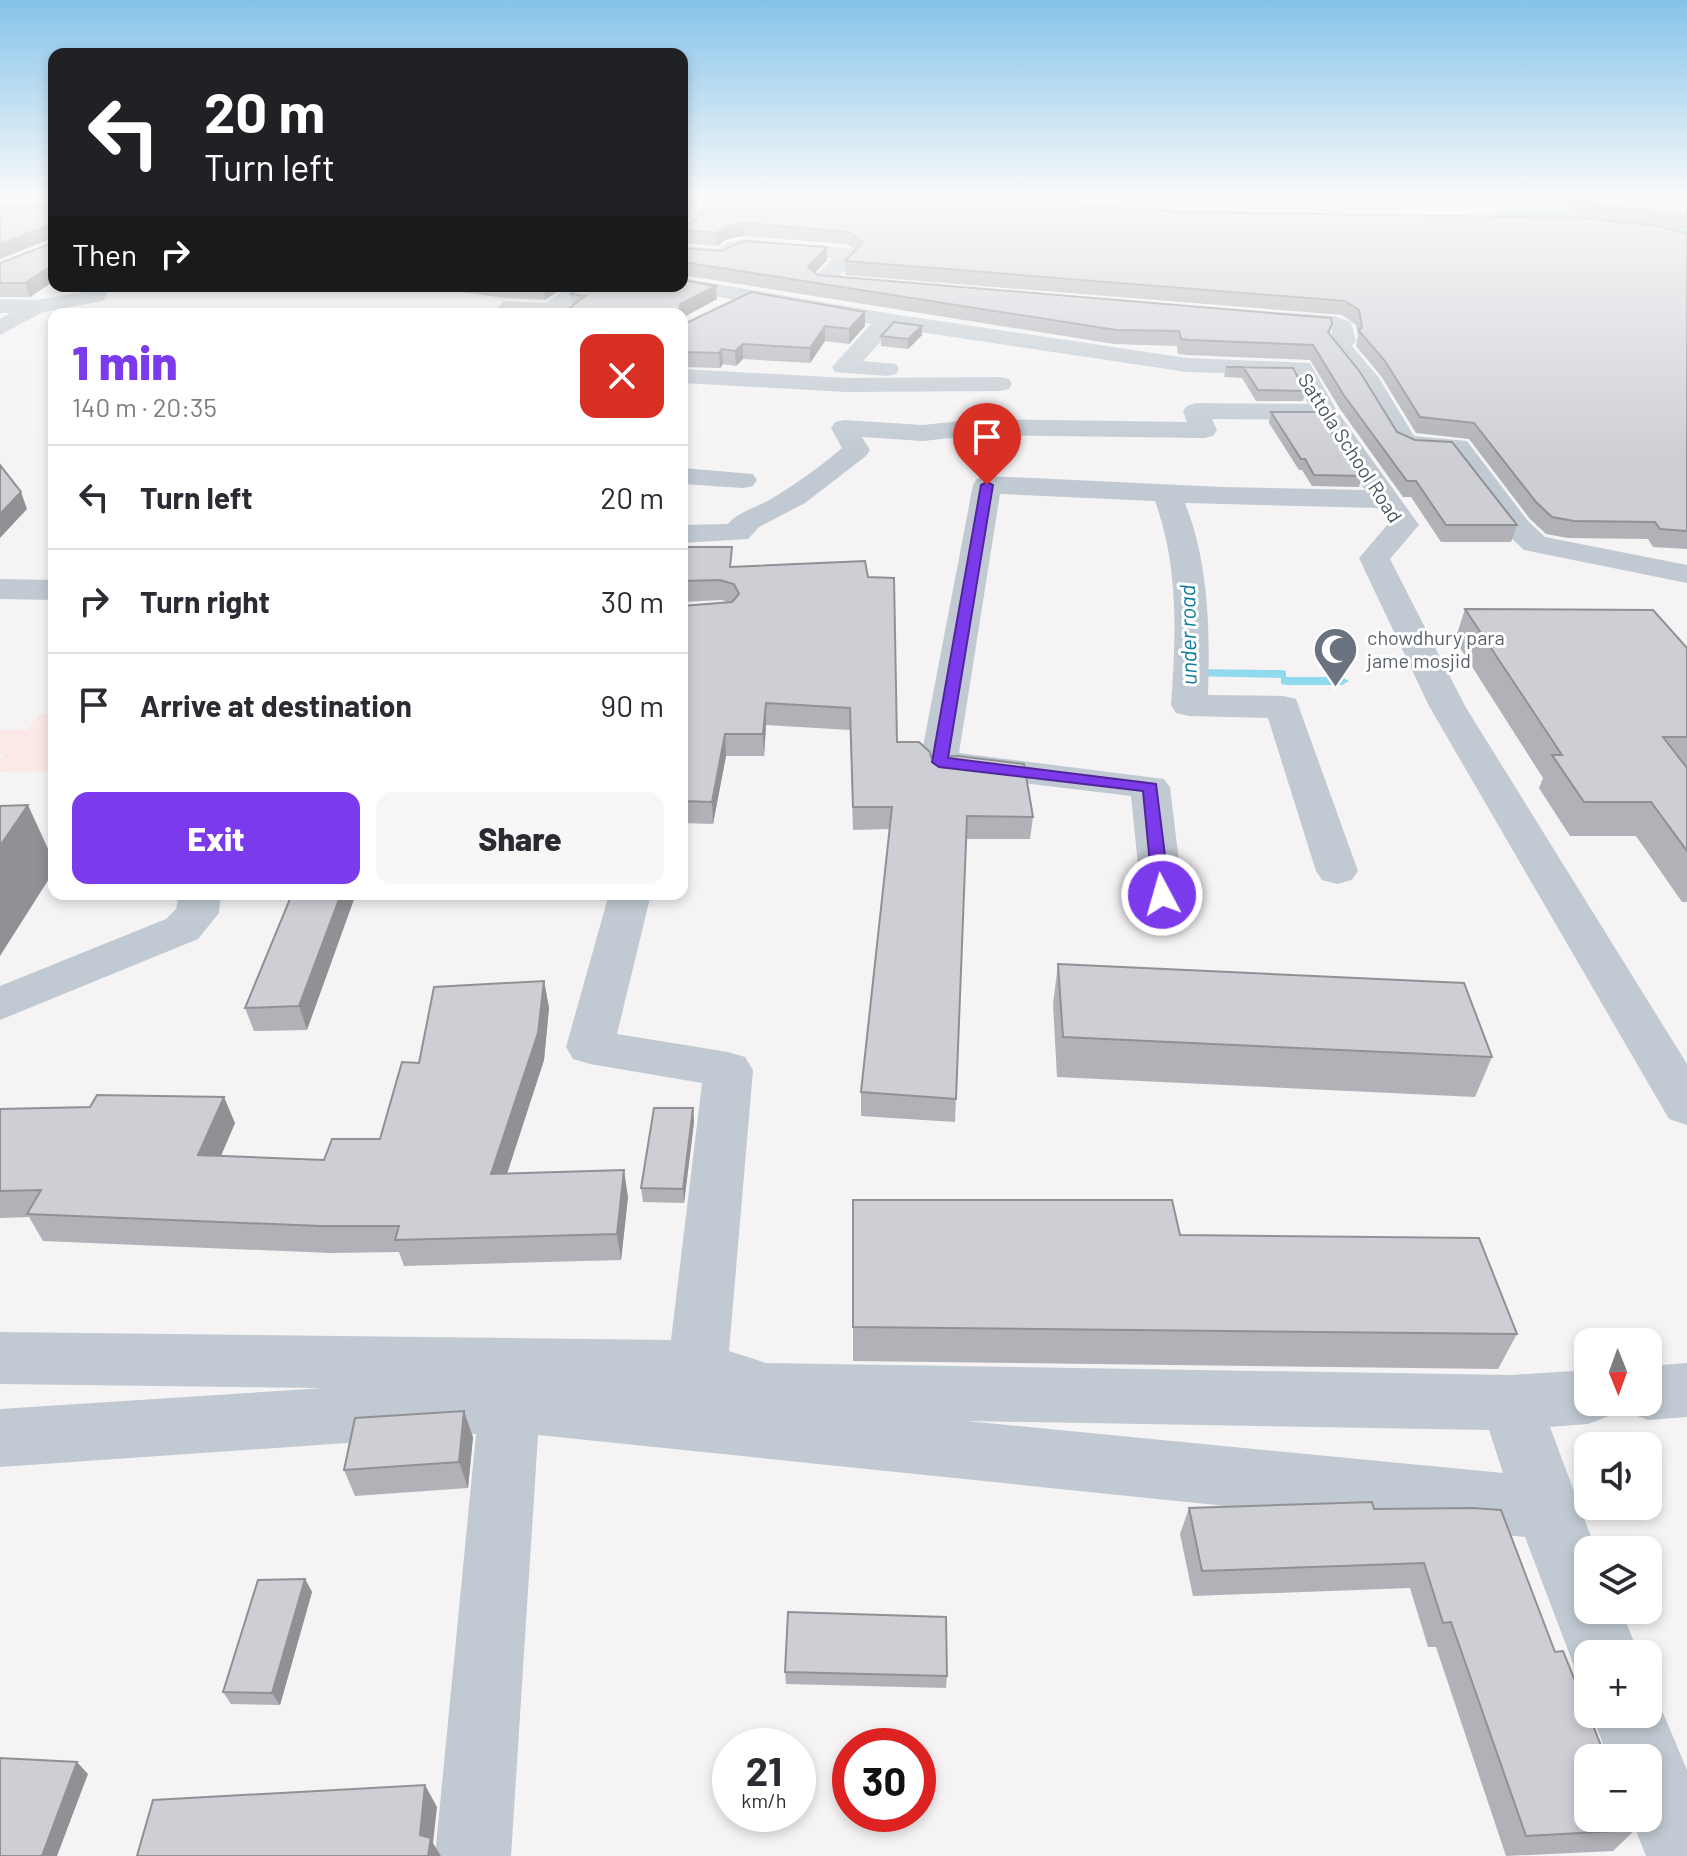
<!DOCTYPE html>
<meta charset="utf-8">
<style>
body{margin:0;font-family:Barlow,sans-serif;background:#f7f7f7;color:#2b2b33;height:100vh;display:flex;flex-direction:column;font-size:30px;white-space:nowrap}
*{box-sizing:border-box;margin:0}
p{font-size:26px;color:#7c7c81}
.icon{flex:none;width:44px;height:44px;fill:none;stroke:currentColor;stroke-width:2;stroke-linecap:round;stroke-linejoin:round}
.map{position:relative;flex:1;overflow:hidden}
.drawer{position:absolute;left:48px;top:308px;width:640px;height:592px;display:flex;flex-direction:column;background:#fff;border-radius:16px;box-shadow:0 4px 12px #0003}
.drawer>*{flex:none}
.banner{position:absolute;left:48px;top:48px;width:640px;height:244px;border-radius:16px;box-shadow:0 4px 12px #0003;background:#202124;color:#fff;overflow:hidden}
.needle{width:52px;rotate:179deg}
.fabs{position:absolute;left:1574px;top:1328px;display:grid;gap:16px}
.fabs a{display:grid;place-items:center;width:88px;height:88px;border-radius:16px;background:#fff;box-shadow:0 4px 12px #0003;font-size:40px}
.speed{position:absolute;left:712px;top:1728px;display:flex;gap:16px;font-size:40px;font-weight:700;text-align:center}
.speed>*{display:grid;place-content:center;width:104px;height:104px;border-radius:50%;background:#fff;box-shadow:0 4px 12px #0003;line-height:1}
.speed small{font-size:20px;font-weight:400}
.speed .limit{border:12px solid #d22;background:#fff;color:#111}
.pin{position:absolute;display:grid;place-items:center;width:68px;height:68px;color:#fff;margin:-82px -34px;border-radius:50% 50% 50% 0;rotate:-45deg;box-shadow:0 0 8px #0007}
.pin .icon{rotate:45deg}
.me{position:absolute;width:88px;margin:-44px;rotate:354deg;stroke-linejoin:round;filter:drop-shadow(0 0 6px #0008)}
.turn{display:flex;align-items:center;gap:28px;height:168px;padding:0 24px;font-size:36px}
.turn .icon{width:104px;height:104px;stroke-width:2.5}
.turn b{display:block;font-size:56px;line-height:68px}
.then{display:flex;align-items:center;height:76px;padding:0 24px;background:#0003;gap:16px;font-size:30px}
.round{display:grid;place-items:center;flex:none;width:84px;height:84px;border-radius:16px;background:#f7f7f7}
.overview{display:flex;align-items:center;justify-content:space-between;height:136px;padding:0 24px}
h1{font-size:48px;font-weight:800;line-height:60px;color:#7c3aed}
.button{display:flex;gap:16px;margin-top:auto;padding:16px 24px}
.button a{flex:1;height:92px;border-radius:16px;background:#7c3aed;color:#fff;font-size:32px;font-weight:800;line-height:92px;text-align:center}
.button a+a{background:#f7f7f7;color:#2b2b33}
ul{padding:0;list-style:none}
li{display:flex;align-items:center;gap:24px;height:104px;padding:0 24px;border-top:2px solid #e1e1e2}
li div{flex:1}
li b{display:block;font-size:30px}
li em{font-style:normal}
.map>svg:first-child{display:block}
.medical{fill:#fce8e6}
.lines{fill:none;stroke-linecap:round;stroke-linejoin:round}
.stream{fill:#90daee;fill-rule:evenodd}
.canal{fill:#90daee;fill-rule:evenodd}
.street{fill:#c1cad2;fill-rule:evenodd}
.wall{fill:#b0b2b7}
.shaded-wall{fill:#909195}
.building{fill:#cdcfd5;stroke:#909195;stroke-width:2}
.route{fill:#7c3aed;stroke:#51269a;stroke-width:2}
.labels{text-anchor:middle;stroke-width:6;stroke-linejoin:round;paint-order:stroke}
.far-street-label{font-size:20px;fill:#4a5661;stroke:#fff}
.far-worship-label{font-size:20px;fill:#5b616d;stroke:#fff;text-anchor:start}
.far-water-label{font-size:22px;font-style:italic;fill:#0c7c9b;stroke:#fff}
</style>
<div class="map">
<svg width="1687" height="1856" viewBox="0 0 1687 1856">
<rect width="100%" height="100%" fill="#f5f3f3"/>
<path class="medical" d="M 39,714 L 54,714 L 54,771 L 0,772 L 0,760 L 4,755 L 0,754 L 0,730 L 28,730 Z"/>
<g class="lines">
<path class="stream" d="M 1191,669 L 1281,670 L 1286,671 L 1286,677 L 1342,677 L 1349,681 L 1342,685 L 1286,685 L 1281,684 L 1281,678 L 1186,676 L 1184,673 Z"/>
<path class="canal" d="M 978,199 C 1019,199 1062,195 1102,205 L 1106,210 L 1102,215 L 1093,218 L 990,206 L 981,204 Z
M 1505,210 L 1619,212 L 1687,229 L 1687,245 L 1619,228 L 1496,223 L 1492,218 L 1496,213 Z"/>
<path class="street" d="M 706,199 L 725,199 L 689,235 L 682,237 L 682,221 Z
M 744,239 L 853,249 L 860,255 L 837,278 L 874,281 L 885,287 C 874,299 822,292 811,280 L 834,258 L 744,251 L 722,261 L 682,258 L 682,246 L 718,249 L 728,242 Z
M 682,278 L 899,315 L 1187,358 L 1310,363 L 1337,411 L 1419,525 L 1390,559 L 1465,706 L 1687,1064 L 1687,1125 L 1669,1119 L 1429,706 L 1359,558 L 1388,524 L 1377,508 L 1185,503 C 1209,564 1210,629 1208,695 L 1283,696 L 1296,699 L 1358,871 L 1352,880 L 1337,884 L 1322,880 L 1316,871 L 1268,718 L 1189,716 L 1176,713 L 1171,705 C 1176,636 1179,567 1155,501 L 1000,494 L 959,753 L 1164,779 L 1170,787 L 1183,895 L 1177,905 L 1162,909 L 1147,905 L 1141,895 L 1131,796 L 939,773 L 926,770 L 920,762 L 973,485 L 977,479 L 987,476 L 1222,487 L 1365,490 L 1317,420 L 1212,419 L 1217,430 L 1213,436 L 1204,438 L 978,435 L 923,441 L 862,437 L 870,450 L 866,456 L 805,503 L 759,527 L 748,539 L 682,543 L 682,525 L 728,524 C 739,511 758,507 773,498 C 797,483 820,467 842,448 L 831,428 L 835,422 L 844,420 L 923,425 L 978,419 L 1187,422 L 1183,411 L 1187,406 L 1196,403 L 1308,404 L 1293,375 L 1187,372 L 893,328 L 863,361 L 896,364 L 899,369 L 896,374 L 887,376 L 835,372 L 832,367 L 871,324 L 674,289 L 673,286 L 682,286 Z
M 84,286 L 111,286 L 103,301 L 43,312 L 0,335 L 0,319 L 10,313 L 0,313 L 0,299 L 36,300 L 84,292 Z
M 571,286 L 596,286 L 559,314 L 492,314 L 504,301 L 546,303 Z
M 1273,312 L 1334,316 L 1351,322 L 1356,341 L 1352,346 L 1379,378 L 1414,436 L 1467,441 L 1528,521 L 1545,537 L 1687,565 L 1687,583 L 1524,550 L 1506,533 L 1449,455 L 1411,453 L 1395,447 L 1359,385 L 1327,345 L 1332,339 L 1332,330 L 1265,324 L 1262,319 L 1265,314 Z
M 682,369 L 847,378 L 1000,377 L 1009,379 L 1012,384 L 1009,389 L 1000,391 L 847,392 L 682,383 Z
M 682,468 L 753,474 L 757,480 L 753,486 L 743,488 L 682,484 Z
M 0,579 L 54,580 L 54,600 L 0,599 Z
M 179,894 L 221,894 L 219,913 L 198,939 L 0,1020 L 0,986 L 166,919 L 176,909 Z
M 609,894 L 651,894 L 617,1034 L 728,1052 L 745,1057 L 753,1070 L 729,1351 L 766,1363 L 1511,1375 L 1588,1370 L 1588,1402 L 1616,1402 L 1609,1416 L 1588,1424 L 1550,1427 L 1596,1550 L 1588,1550 L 1588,1610 L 1621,1610 L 1639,1654 L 1588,1654 L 1588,1682 L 1579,1679 L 1525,1537 L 538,1435 L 511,1856 L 435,1856 L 476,1434 L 0,1467 L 0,1409 L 324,1388 L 0,1384 L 0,1332 L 671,1340 L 702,1083 L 590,1064 L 573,1059 L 566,1047 ZM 966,1421 L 1489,1430 L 1503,1473 Z
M 1687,1363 L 1687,1417 L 1648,1420 L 1627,1412 L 1622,1402 L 1648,1402 L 1648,1366 Z
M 1648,1686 L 1653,1689 L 1687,1770 L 1687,1856 L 1646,1856 L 1631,1818 L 1648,1818 L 1648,1758 L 1608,1758 L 1592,1714 L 1648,1714 Z"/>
</g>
<path class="wall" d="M 0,199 L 54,199 L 54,281 L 30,297 L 0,297 L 0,263 L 52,243 L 52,238 L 0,259 L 53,204 L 53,202 Z
M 1687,199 L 1687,229 L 1564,214 L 1568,201 Z
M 1188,212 L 1687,233 L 1687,549 L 1653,547 L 1648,539 L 1568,538 L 1546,534 L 1530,519 L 1469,439 L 1416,433 L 1381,376 L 1356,346 L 1358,336 L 1356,325 L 1342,315 L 845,275 L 845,261 L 855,250 L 847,244 L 744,236 L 727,239 L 717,246 L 682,243 L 682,226 L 690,224 Z
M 827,247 L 827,260 L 815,273 L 818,275 L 1332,324 L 1330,334 L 1397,432 L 1517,525 L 1511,542 L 1441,542 L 1411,497 L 1403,497 L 1340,409 L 1310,360 L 1187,355 L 1178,354 L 1177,346 L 1114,344 L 682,275 L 682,276 L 682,248 L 721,251 Z
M 341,286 L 566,286 L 545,300 L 504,298 L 454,291 L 342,290 Z
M 571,294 L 717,299 L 682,318 L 682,314 L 568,314 L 567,310 L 572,306 Z
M 682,325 L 865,326 L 849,344 L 825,341 L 810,363 L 743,359 L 736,366 L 723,364 L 720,368 L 682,367 Z
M 922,326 L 922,335 L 908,349 L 881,346 L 881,336 Z
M 1226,367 L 1293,368 L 1305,391 L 1303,401 L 1256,401 L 1242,378 L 1224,377 Z
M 1271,412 L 1362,476 L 1359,487 L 1312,486 L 1302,470 L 1299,470 L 1269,423 Z
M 682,547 L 733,567 L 897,742 L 931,757 L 1033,817 L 1030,839 L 966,839 L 955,1122 L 861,1116 L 861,1092 L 890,829 L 853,830 L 850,730 L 766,725 L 764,756 L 726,756 L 713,824 L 682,823 L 682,606 L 730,603 L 722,600 L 682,602 Z
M 1465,609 L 1687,648 L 1687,902 L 1682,902 L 1636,836 L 1570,836 L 1539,788 L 1543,778 L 1455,640 Z
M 54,668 L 54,685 L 49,673 Z
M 292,894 L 307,1030 L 254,1031 L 245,1008 Z
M 1058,964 L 1492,1057 L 1475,1097 L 1057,1077 L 1053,1004 Z
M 544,981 L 549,1008 L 544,1060 L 507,1174 L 628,1197 L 621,1260 L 404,1266 L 399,1252 L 330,1253 L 43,1241 L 29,1217 L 0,1218 L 0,1109 L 235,1123 L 221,1156 L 324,1160 L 380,1139 L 419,1063 Z
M 693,1108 L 694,1122 L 684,1203 L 643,1202 L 641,1188 Z
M 853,1200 L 1180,1235 L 1517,1334 L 1498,1369 L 853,1361 Z
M 473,1437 L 468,1488 L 355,1496 L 344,1470 Z
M 1189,1508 L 1374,1509 L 1555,1652 L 1635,1830 L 1613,1851 L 1506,1856 L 1436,1647 L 1428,1647 L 1410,1588 L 1193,1596 L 1180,1534 Z
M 305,1579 L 312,1592 L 280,1705 L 231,1704 L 223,1692 Z
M 785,1672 L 947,1676 L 946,1688 L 786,1684 Z"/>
<path class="shaded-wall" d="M 688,199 L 702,199 L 682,217 L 682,204 Z
M 744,223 L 744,236 L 727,239 L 717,246 L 716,233 L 727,226 Z
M 49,225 L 53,238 L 0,259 L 0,244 Z
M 827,247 L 827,260 L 808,280 L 808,267 Z
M 54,264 L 54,281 L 30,297 L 25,283 Z
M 544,286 L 566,286 L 545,300 Z
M 716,286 L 717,299 L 682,318 L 682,314 L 680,314 L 680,304 Z
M 865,312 L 865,326 L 849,344 L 849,329 Z
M 825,326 L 825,341 L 810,363 L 810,348 Z
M 922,326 L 922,335 L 908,349 L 908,339 Z
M 743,344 L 743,359 L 736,366 L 735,351 Z
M 722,349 L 723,364 L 720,368 L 719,353 Z
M 21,492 L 27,509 L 0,538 L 0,514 Z
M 766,703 L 766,725 L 764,756 L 763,734 Z
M 725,734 L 726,756 L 713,824 L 712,802 Z
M 28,805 L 54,862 L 54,871 L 0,956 L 0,846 Z
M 341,894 L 356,894 L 307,1030 L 299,1006 Z
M 544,981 L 549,1008 L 544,1060 L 498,1201 L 491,1174 Z
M 224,1097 L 235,1123 L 210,1181 L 198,1155 Z
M 693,1108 L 694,1122 L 684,1203 L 683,1189 Z
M 624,1170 L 628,1197 L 621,1260 L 617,1234 Z
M 464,1411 L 473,1437 L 468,1488 L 459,1462 Z
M 305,1579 L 312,1592 L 280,1705 L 272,1693 Z
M 77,1762 L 88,1774 L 57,1856 L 42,1856 Z
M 425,1785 L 437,1807 L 433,1843 L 441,1856 L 428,1856 L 420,1835 Z"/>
<path class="building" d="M 53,199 L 54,199 L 54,264 L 25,283 L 0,283 L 0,263 L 52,243 L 53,228 L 49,225 L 0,244 L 0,205 L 50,207 L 53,204 Z
M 717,199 L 962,199 L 1188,212 L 1585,218 L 1656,226 L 1687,233 L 1687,531 L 1660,529 L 1655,522 L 1574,521 L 1552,517 L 1536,502 L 1474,423 L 1420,417 L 1385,361 L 1359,331 L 1362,326 L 1359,310 L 1345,301 L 845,261 L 863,242 L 848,232 L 744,223 L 727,226 L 716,233 L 682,230 L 682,226 L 690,224 Z
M 1590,199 L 1687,199 L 1687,216 L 1568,201 Z
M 744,241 L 827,247 L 808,267 L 818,275 L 1331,318 L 1332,324 L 1328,332 L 1360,372 L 1397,432 L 1415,440 L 1452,442 L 1517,525 L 1446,525 L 1416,481 L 1407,481 L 1343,394 L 1313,345 L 1190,340 L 1181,339 L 1179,331 L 1116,330 L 682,262 L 682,248 L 721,251 Z
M 682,280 L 716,286 L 680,304 L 680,314 L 612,314 L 567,310 L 585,296 L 571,294 L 581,286 L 682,286 Z
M 751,292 L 865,312 L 849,329 L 825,326 L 810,348 L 743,344 L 735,351 L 722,349 L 719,353 L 682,352 L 682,325 Z
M 894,322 L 922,326 L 908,339 L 881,336 Z
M 1226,367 L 1293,368 L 1305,391 L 1258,390 L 1243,367 Z
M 1271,412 L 1318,412 L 1362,476 L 1314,475 L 1305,459 L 1301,459 Z
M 0,465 L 21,492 L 0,514 Z
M 682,547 L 732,547 L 730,567 L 865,561 L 868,577 L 894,578 L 897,742 L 919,742 L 930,752 L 931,757 L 958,756 L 1024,764 L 1033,817 L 967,816 L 956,1099 L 861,1092 L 892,807 L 853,807 L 850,708 L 766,703 L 763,734 L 725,734 L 712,802 L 682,801 L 682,606 L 732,602 L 739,594 L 734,584 L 720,580 L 682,581 Z
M 1465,609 L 1653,610 L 1687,648 L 1687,737 L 1663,737 L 1687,768 L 1687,851 L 1651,802 L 1584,802 L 1552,755 L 1562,755 Z
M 28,805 L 0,846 L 0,806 Z
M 292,894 L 341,894 L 299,1006 L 245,1008 Z
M 1058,964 L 1464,983 L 1492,1057 L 1063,1037 Z
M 544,981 L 538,1033 L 491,1174 L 624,1170 L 617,1234 L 395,1240 L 399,1226 L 320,1226 L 27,1214 L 41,1190 L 0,1191 L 0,1109 L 90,1107 L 97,1095 L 224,1097 L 198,1155 L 324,1160 L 332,1139 L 380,1139 L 402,1062 L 419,1063 L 434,987 Z
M 654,1108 L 693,1108 L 683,1189 L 641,1188 Z
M 853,1200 L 1172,1200 L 1180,1235 L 1479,1238 L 1517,1334 L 853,1327 Z
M 464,1411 L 459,1462 L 344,1470 L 355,1418 Z
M 1372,1502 L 1374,1509 L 1473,1508 L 1501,1510 L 1555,1652 L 1563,1651 L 1606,1758 L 1588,1758 L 1588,1818 L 1630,1818 L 1635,1830 L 1526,1836 L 1451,1622 L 1443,1623 L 1424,1563 L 1202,1571 L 1189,1508 Z
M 305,1579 L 272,1693 L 223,1692 L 258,1580 Z
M 788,1612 L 946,1617 L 947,1676 L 785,1672 Z
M 0,1758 L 77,1762 L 42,1856 L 0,1856 Z
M 425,1785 L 420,1835 L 431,1838 L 428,1856 L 137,1856 L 153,1800 Z"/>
<linearGradient id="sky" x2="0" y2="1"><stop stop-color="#85c3ea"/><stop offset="0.43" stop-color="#fafafa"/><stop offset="1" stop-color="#fafafa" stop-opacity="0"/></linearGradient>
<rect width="1687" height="458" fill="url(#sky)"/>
<path class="route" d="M 987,482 L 993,485 L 948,758 L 1156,784 L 1170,895 L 1168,899 L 1162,901 L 1153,895 L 1143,791 L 939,767 L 932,762 L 981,485 Z"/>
<defs>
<symbol id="mosque-pin" viewBox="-11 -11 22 30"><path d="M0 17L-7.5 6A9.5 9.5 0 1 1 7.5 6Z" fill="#6b7280" stroke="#fff"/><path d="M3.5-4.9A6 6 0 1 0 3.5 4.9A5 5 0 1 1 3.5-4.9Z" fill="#fff"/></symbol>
</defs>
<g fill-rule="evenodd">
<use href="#mosque-pin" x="1310" y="624" width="51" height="69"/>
</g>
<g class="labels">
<g class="far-street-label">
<text transform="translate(1350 448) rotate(57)" y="7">Sattola School Road</text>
</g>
<g class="far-worship-label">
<text x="1367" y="645">chowdhury para<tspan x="1367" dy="23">jame mosjid</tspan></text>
</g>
<g class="far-water-label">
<text transform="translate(1188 635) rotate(-91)" y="8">under road</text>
</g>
</g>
</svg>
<div class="fabs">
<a><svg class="needle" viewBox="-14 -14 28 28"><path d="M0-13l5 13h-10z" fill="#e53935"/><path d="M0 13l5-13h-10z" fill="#7c7c81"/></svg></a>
<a><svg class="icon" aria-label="sound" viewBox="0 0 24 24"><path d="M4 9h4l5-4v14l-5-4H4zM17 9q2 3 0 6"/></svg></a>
<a><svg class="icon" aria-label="layers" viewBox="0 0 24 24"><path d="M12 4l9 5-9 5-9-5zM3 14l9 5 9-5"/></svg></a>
<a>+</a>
<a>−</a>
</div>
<div class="speed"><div>21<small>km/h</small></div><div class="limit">30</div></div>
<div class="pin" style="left:987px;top:485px;background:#d93025"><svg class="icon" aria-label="arrive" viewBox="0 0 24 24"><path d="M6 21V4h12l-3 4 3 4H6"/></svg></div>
<svg class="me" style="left:1162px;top:895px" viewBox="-20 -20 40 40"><circle r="17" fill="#7c3aed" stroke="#fff" stroke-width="3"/><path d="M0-11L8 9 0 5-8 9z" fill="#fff"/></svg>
<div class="banner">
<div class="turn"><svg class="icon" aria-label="left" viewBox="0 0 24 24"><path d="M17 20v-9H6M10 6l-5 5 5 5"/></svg><div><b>20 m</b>Turn left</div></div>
<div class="then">Then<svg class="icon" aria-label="right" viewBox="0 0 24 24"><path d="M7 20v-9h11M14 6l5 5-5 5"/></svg></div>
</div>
<section class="drawer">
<div class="overview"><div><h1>1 min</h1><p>140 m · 20:35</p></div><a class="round" style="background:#d93025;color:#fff"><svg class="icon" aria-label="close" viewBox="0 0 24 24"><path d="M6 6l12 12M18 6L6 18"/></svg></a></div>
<ul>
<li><svg class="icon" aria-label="left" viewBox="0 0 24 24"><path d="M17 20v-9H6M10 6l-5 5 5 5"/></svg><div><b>Turn left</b></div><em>20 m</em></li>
<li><svg class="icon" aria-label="right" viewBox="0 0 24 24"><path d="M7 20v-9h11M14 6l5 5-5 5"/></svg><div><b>Turn right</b></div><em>30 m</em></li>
<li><svg class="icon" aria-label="arrive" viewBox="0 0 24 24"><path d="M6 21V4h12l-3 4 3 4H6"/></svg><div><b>Arrive at destination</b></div><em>90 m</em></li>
</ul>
<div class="button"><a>Exit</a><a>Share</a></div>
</section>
</div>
